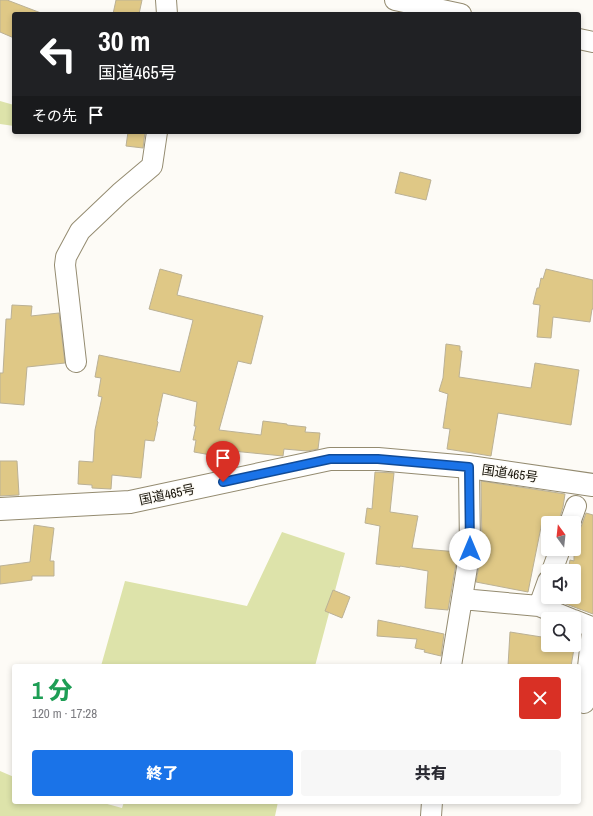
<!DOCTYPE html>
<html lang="ja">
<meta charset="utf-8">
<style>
body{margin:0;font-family:"Archivo Narrow","Noto Sans JP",sans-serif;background:#f7f7f7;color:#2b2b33;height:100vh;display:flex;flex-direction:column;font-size:15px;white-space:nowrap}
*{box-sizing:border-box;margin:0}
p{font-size:13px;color:#7c7c81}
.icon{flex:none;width:22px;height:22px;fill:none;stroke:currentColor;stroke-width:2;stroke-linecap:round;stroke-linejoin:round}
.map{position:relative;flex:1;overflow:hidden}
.drawer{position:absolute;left:12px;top:664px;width:569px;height:140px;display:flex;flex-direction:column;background:#fff;border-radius:4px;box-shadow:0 2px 6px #0003}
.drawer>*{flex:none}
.top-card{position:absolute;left:12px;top:12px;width:569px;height:122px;border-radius:4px;box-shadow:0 2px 6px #0003;background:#202124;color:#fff;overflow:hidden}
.needle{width:26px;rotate:345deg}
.buttons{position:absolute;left:541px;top:516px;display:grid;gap:8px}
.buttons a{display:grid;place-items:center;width:40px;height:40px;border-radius:4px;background:#fff;box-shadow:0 2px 6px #0003;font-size:20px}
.pin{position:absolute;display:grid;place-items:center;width:34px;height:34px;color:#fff;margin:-41px -17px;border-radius:50% 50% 50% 0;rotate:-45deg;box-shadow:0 0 4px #0007}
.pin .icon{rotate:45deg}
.me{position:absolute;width:44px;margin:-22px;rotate:0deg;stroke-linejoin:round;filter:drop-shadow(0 0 3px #0008)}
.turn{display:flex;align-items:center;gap:14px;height:84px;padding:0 20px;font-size:18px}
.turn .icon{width:52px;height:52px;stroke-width:2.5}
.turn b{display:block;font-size:28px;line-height:34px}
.then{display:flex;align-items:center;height:38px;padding:0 20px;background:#0003;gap:8px;font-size:15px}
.round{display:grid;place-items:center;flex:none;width:42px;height:42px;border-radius:4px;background:#f7f7f7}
.summary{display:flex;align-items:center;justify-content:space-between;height:68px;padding:0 20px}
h1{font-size:24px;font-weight:800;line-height:30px;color:#1e9e55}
.primary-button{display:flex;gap:8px;margin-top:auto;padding:8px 20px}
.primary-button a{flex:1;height:46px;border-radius:4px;background:#1a73e8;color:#fff;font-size:16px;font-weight:800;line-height:46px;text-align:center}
.primary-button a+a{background:#f7f7f7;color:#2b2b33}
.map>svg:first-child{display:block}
.green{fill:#dde3aa}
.building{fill:#dfc886;stroke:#bbb195}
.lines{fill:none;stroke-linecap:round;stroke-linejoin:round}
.street-casing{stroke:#948b70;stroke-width:22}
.highway-casing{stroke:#948b70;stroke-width:24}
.street{stroke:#fff;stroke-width:20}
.highway{stroke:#fff;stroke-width:22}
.route-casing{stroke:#114b97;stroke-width:10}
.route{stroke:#1a73e8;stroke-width:7}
.labels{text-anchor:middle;stroke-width:3;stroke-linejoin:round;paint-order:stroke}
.street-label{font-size:13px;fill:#161208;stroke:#fdfbf6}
</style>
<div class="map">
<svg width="593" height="816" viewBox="0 0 593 816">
<rect width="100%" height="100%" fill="#fdfbf6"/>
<path class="green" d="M 0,101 L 14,105 L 14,126 L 0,124 Z
M 282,532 L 345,553 L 315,666 L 101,666 L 125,581 L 247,606 Z
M 0,771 L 14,777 L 14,802 L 100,802 L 122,808 L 124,802 L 278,802 L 275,816 L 0,816 Z"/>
<path class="building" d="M 0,0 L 7,0 L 41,13 L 40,14 L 14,14 L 14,38 L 0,32 Z
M 116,0 L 142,0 L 139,14 L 113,14 Z
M 128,132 L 145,132 L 143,148 L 126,146 Z
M 400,172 L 431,180 L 426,200 L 395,193 Z
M 160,269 L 182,275 L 177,295 L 263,316 L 251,364 L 238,361 L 219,430 L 261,435 L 263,421 L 287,424 L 287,425 L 306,427 L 305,432 L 320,433 L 318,449 L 307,451 L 284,449 L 283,456 L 212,449 L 211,455 L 194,452 L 196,440 L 193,440 L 196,426 L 194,426 L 197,402 L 163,393 L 157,421 L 158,422 L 154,441 L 145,440 L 141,478 L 112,475 L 111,489 L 92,488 L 92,485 L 78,484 L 79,461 L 93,462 L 95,430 L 102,397 L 98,396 L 101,378 L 95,377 L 99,355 L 180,372 L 193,320 L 149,309 Z
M 546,269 L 593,280 L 593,309 L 592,309 L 590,322 L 553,317 L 551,338 L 537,337 L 540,305 L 533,304 L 537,288 L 539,288 L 541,278 L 543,279 Z
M 12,305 L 32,306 L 31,316 L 59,313 L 65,363 L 27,367 L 24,405 L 0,403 L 0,373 L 3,373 L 6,319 L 11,319 Z
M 446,344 L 460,346 L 460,351 L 462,351 L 459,377 L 531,388 L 535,363 L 579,370 L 571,425 L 498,413 L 491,456 L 447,449 L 450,429 L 443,428 L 448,394 L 439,391 L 443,378 Z
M 0,461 L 17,461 L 19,495 L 0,496 Z
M 375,472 L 394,473 L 390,512 L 418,516 L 412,548 L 458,552 L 448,610 L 425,608 L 428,571 L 400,566 L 400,567 L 376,564 L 380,526 L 365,523 L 367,508 L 372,509 Z
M 481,481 L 565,494 L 563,507 L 559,520 L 543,517 L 528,592 L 476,582 L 482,549 Z
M 586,513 L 593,515 L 593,614 L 555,600 L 555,597 L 574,597 L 574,571 L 568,571 L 570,560 L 574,561 L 574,533 L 578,531 L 581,527 Z
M 34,525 L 54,528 L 50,561 L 54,561 L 54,576 L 32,576 L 32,580 L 0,584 L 0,566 L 30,562 Z
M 333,590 L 350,597 L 342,618 L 325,611 Z
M 378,620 L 444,634 L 441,656 L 424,652 L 425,650 L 415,648 L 417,639 L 377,636 Z
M 510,632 L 548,638 L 548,645 L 574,645 L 575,643 L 571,666 L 508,666 Z"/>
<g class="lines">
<defs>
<path id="street" d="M 166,0 L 167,14
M 395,0 L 461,14
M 579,39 L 593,42
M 76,362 L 65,265 L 66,257 L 80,231 L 120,193 L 152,166 L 157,132
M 570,523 L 576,506
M 552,571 L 560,549
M 462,599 L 539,606 L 571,619
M 539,606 L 548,581
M 574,620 L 589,626 L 592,631 L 584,703
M 451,666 L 470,549 L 469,467
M 431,816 L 432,802"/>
<path id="highway" d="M 0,509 L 130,502 L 330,459 L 378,459 L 469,467 L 593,485"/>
</defs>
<use href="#street" class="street-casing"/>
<use href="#highway" class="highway-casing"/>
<use href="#street" class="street"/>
<use href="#highway" class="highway"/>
</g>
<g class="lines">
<defs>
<path id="route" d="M 223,482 L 330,459 L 378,459 L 469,467 L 470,549"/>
</defs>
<use href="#route" class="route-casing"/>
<use href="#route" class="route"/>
</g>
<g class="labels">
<g class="street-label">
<text transform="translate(510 473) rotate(8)" y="5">国道465号</text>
<text transform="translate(167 494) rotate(-12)" y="5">国道465号</text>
</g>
</g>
</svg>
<div class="buttons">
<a><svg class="needle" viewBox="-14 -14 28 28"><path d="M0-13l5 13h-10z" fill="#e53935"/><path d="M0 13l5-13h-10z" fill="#7c7c81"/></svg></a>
<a><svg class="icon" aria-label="sound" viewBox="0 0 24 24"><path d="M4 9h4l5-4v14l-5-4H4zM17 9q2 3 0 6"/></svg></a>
<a><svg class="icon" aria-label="search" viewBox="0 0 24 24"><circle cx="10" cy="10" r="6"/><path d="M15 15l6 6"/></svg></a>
</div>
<div class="pin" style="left:223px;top:482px;background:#d93025"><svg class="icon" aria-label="arrive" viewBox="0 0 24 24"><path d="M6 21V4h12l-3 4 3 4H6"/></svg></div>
<svg class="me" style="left:470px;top:549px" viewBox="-20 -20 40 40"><circle r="19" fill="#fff"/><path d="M0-13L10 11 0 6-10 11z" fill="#1a73e8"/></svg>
<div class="top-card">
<div class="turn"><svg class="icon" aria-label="left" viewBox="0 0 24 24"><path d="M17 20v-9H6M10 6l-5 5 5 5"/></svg><div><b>30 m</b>国道465号</div></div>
<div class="then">その先<svg class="icon" aria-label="arrive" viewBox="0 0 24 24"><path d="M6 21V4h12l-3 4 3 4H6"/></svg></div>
</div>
<section class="drawer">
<div class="summary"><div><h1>1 分</h1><p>120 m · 17:28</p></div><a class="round" style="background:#d93025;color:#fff"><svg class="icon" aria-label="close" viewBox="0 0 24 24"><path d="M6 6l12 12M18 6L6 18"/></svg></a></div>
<div class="primary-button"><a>終了</a><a>共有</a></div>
</section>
</div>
